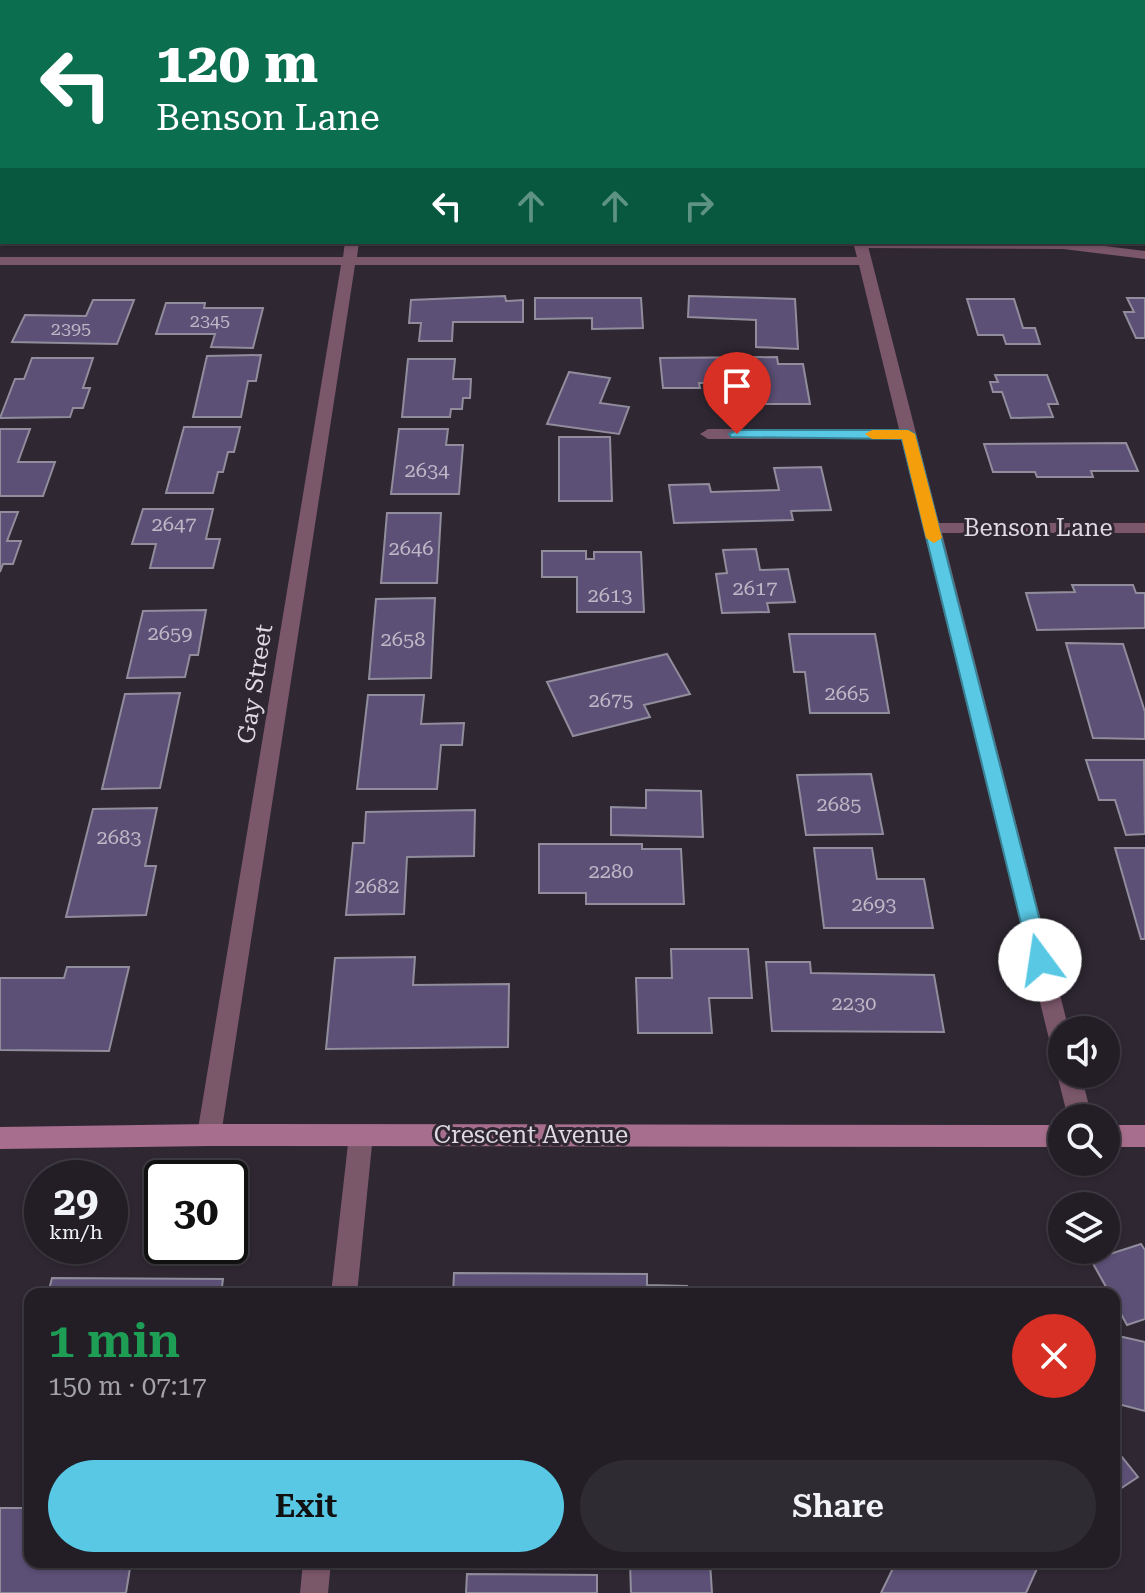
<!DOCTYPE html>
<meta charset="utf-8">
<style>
body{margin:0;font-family:"Roboto Serif",serif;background:#2f2b32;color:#f1f3f6;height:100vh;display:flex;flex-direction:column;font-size:30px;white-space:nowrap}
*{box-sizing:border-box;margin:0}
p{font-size:26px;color:#a3a2a7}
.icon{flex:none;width:44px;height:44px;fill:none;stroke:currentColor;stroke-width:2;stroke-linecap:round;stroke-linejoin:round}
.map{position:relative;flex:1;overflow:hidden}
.drawer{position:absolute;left:24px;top:1288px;width:1096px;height:280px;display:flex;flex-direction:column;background:#231e26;border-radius:16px;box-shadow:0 2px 6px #0004,0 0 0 2px #403c43}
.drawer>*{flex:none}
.guide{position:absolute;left:0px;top:0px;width:1146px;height:244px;box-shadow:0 2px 6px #0004,0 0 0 2px #403c43;background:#0b6e4f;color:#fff;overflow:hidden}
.fabs{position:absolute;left:1048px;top:1016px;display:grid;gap:16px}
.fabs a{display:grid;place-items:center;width:72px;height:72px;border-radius:50%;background:#231e26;box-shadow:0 2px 6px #0004,0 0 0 2px #403c43;font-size:40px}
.speed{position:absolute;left:24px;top:1160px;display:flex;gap:16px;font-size:40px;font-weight:700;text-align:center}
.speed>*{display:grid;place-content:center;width:104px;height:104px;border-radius:50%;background:#231e26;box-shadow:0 2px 6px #0004,0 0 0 2px #403c43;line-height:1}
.speed small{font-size:20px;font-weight:400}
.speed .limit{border:4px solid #111;border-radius:12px;background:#fff;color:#111}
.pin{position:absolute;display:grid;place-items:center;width:68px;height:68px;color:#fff;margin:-82px -34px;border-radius:50% 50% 50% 0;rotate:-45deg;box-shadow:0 0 8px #0007}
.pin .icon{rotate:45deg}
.me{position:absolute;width:88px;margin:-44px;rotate:346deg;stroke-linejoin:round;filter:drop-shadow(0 0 6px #0008)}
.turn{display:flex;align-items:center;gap:28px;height:168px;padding:0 24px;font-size:36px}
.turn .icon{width:104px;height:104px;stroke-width:2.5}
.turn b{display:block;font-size:56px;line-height:68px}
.lanes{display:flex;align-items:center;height:76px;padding:0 24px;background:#0003;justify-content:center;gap:40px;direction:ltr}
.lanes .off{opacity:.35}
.round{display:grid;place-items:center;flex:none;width:84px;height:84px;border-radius:42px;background:#2f2b32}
.overview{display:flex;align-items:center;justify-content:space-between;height:136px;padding:0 24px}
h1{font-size:48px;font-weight:600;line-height:60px;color:#1e9e55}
.button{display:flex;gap:16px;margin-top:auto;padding:16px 24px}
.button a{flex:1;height:92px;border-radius:48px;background:#59c8e5;color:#111;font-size:32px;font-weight:600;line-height:92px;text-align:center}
.button a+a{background:#2f2b32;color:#f1f3f6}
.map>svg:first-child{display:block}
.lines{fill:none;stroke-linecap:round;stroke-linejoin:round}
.stream{fill:#00181e;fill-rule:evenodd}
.building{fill:#5c5076;stroke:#918d9c;stroke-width:2}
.lane{fill:#7b576a;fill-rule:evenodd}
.street{fill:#7b576a;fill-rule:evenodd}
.secondary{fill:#a86e8d;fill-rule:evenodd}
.route{fill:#59c8e5;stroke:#3a8295;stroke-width:2}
.slow{fill:#f59e0b}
.labels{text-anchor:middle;stroke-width:6;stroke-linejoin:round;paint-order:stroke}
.far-number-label{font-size:18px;fill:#beb8c7}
.number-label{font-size:20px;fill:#beb8c7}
.street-label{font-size:24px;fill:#dfdae2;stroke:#2f2833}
</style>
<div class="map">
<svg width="1145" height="1593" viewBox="0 0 1145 1593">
<rect width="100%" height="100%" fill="#2f2833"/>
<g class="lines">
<path class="stream" d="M 12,0 L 20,0 L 22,2 L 14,2 Z
M 1144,88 L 1145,89 L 1145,96 L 1144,95 Z"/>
</g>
<path class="building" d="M 505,296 L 506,301 L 523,300 L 523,322 L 453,322 L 452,341 L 419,341 L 421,323 L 409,323 L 411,300 Z
M 689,296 L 795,299 L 798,349 L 756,347 L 756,320 L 688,317 Z
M 535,298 L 641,298 L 643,328 L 592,329 L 592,318 L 535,319 Z
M 1127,298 L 1145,298 L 1145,338 L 1136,338 L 1124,312 L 1134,312 Z
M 967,299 L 1014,299 L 1023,328 L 1035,328 L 1040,344 L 1006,344 L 1003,335 L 978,335 Z
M 93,300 L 134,300 L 117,344 L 12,342 L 25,315 L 86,316 Z
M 166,303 L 205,303 L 204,308 L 263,308 L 253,348 L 211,347 L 215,334 L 156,334 Z
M 261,355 L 256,381 L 248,381 L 241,417 L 193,417 L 207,356 Z
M 777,357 L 778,364 L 803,364 L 810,404 L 765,404 L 762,386 L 755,386 L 754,382 L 699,383 L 700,388 L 663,388 L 660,358 Z
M 32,358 L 93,358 L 83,388 L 90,388 L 83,408 L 73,408 L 70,417 L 0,418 L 15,379 L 24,379 Z
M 408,359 L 455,359 L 453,379 L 471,379 L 470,398 L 463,398 L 462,409 L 451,409 L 450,417 L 402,417 Z
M 569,372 L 610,378 L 600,403 L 629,407 L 619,434 L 547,424 Z
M 995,375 L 1047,375 L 1058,404 L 1048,404 L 1053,417 L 1011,418 L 1002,392 L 993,392 L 990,382 L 998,382 Z
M 184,427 L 240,427 L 234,452 L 228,452 L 223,472 L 218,472 L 213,493 L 166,493 Z
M 0,429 L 30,429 L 18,462 L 55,462 L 43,496 L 0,496 Z
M 399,429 L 448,429 L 446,445 L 463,445 L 459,494 L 391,494 Z
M 559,437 L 610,437 L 612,501 L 559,501 Z
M 1126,443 L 1138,471 L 1091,471 L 1093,477 L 1037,477 L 1035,472 L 993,472 L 984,444 Z
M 821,467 L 831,510 L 791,511 L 793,520 L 674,523 L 669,485 L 709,484 L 711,492 L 779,490 L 774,468 Z
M 143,509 L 213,509 L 206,539 L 220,539 L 213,568 L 150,568 L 156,544 L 132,544 Z
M 0,512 L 18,512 L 7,541 L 21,541 L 13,564 L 3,564 L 0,572 Z
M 387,513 L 441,513 L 437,583 L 381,583 Z
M 756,549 L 760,570 L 788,569 L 795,602 L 767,603 L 769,612 L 722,613 L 716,574 L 727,573 L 723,550 Z
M 542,551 L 586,551 L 586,559 L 594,559 L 594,552 L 641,552 L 644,612 L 577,612 L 577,577 L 542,577 Z
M 1072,585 L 1133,585 L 1136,593 L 1145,593 L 1145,628 L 1037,630 L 1026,593 L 1075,592 Z
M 435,598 L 431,678 L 369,679 L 376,599 Z
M 206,610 L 198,655 L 190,655 L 185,677 L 127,678 L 143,611 Z
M 789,634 L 875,634 L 889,713 L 810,713 L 805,672 L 794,672 Z
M 1066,643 L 1123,644 L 1145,712 L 1145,739 L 1093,738 Z
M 667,654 L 690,694 L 644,705 L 650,717 L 573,736 L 547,682 Z
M 180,693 L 160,788 L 102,789 L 125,694 Z
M 368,695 L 424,695 L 421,724 L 464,723 L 462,745 L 441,745 L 437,789 L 357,789 Z
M 1086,760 L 1144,760 L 1145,834 L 1126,835 L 1115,800 L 1099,800 Z
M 871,774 L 883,834 L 806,835 L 797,775 Z
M 646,790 L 701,791 L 703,837 L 611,835 L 611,807 L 646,808 Z
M 157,808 L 145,866 L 156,866 L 146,915 L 66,917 L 93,809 Z
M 475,810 L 474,856 L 407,857 L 404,914 L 346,915 L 353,843 L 364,843 L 366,812 Z
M 539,844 L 642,844 L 642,849 L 681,849 L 684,904 L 586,904 L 586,893 L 539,893 Z
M 814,848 L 872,848 L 877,879 L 924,879 L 933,928 L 824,928 Z
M 1115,848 L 1145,848 L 1145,939 L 1141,939 Z
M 671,949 L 748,949 L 752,998 L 709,998 L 712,1033 L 638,1033 L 636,978 L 672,978 Z
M 415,957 L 413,985 L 509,984 L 508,1047 L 326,1049 L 335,958 Z
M 766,962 L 810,962 L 811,973 L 934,975 L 944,1032 L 772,1031 Z
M 67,967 L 129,967 L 109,1051 L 0,1050 L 0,978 L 64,978 Z
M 1141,1244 L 1145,1250 L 1145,1319 L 1127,1325 L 1114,1301 L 1114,1294 L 1110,1294 L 1091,1260 Z
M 454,1273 L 647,1274 L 647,1285 L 687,1286 L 688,1294 L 453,1294 Z
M 52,1278 L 223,1279 L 221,1294 L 48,1294 Z
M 1114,1335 L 1145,1342 L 1145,1411 L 1114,1403 Z
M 1114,1447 L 1138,1477 L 1114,1493 Z
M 0,1508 L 30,1508 L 30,1562 L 131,1562 L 126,1593 L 0,1593 Z
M 630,1562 L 710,1562 L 712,1593 L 631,1593 Z
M 896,1562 L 1040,1562 L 1026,1593 L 881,1593 Z
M 467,1574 L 597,1575 L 597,1593 L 466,1593 Z"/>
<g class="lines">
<path class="lane" d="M 855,242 L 1072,242 L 1145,251 L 1145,259 L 1063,249 L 861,248 L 856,247 Z"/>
<path class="street" d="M 794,0 L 806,0 L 806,2 L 794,2 Z
M 0,93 L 2,93 L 2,101 L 0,101 Z
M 0,215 L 2,215 L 0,227 Z
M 345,242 L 359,242 L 357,257 L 857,257 L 853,242 L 867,242 L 939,523 L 1145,523 L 1145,533 L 942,533 L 1069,1030 L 1062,1030 L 1062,1057 L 1054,1054 L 1051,1047 L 901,439 L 708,439 L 700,434 L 708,429 L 899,429 L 859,265 L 355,265 L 221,1135 L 217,1142 L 209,1146 L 201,1142 L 197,1135 L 341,265 L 0,265 L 0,257 L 343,257 Z
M 1062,1067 L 1062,1074 L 1081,1074 L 1092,1118 L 1068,1118 L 1057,1074 Z
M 361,1124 L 369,1128 L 373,1135 L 357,1294 L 331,1294 L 349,1135 L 353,1128 Z
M 303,1562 L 331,1562 L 328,1593 L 300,1593 Z"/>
<path class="secondary" d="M 209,1124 L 1062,1125 L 1062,1147 L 209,1146 L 0,1149 L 0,1127 Z
M 1106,1125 L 1145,1125 L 1145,1147 L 1106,1147 Z"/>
</g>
<path class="route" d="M 737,430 L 908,430 L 915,434 L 1050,960 L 1047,966 L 1033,966 L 1030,960 L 902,439 L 731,437 L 729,434 Z"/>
<path class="slow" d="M 908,430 L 915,434 L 942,538 L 934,543 L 926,538 L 902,439 L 872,439 L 865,434 L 872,430 Z"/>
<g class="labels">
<g class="far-number-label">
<text x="210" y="327">2345</text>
<text x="71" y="335">2395</text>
</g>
<g class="number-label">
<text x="427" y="477">2634</text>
<text x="174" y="531">2647</text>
<text x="411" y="555">2646</text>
<text x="755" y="595">2617</text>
<text x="610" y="602">2613</text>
<text x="170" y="640">2659</text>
<text x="403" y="646">2658</text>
<text x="847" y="700">2665</text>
<text x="611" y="707">2675</text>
<text x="839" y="811">2685</text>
<text x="119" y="844">2683</text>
<text x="611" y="878">2280</text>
<text x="377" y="893">2682</text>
<text x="874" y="911">2693</text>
<text x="854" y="1010">2230</text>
</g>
<g class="street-label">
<text x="1038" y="536">Benson Lane</text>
<text transform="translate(255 684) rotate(-81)" y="8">Gay Street</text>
<text x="531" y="1143">Crescent Avenue</text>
</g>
</g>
</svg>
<div class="fabs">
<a><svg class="icon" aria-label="sound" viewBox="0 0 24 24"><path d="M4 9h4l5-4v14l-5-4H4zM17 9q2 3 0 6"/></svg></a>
<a><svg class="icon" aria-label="search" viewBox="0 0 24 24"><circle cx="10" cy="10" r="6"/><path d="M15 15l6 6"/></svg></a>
<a><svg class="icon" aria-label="layers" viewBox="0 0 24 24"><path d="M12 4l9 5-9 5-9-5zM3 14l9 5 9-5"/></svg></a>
</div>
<div class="speed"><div>29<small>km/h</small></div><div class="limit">30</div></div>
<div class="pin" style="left:737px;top:434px;background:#d93025"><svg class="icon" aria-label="arrive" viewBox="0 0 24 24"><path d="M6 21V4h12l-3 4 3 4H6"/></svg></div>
<svg class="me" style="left:1040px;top:960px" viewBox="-20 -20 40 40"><circle r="19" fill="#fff"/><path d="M0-13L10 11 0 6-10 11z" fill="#59c8e5"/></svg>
<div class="guide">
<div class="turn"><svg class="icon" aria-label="left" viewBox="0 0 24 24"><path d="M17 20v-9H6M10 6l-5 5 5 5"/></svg><div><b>120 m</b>Benson Lane</div></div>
<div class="lanes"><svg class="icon" aria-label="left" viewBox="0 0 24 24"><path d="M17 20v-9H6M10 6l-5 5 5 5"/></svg><svg class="icon off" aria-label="ahead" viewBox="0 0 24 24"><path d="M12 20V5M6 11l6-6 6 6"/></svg><svg class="icon off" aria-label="ahead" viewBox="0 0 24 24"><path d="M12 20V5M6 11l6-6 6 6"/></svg><svg class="icon off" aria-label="right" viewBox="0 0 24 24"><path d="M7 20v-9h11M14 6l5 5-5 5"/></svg></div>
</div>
<section class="drawer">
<div class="overview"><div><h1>1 min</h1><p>150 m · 07:17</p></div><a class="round" style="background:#d93025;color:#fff"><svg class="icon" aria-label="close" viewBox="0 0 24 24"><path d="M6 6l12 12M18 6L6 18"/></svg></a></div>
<div class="button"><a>Exit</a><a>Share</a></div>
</section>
</div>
